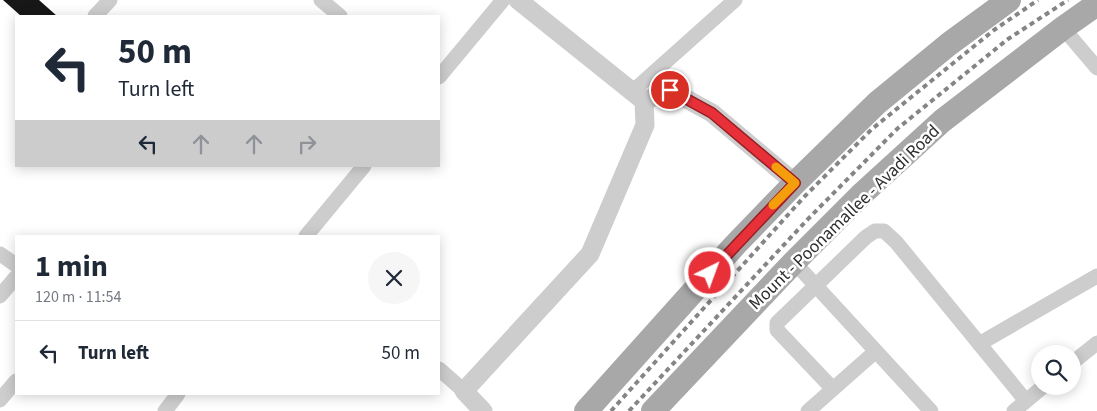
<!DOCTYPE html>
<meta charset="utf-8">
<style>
body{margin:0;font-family:"Source Sans 3",sans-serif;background:#f6f6f7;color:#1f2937;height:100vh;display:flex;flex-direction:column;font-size:19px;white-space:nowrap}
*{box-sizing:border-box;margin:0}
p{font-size:16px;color:#747a83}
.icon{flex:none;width:28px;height:28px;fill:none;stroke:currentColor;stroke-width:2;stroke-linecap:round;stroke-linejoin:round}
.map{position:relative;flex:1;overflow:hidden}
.drawer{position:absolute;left:15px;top:235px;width:425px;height:160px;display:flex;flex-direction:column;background:#fff;border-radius:0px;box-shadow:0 2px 12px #0003}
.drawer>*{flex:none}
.guide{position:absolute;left:15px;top:15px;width:425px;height:152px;border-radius:0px;box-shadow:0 2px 12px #0003;background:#fff;color:#1f2937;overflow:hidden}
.controls{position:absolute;left:1031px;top:345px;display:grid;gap:10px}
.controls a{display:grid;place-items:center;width:50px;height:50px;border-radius:50%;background:#fff;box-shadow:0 2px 12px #0003;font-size:25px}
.pin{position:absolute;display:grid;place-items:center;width:42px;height:42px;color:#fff;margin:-21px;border:2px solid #fff;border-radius:50%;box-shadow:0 1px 5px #0007}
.me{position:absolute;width:55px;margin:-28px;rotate:42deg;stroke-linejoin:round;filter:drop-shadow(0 0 4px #0008)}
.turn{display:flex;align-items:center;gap:18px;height:105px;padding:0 20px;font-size:22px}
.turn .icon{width:65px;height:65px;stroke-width:2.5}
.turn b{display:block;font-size:35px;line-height:42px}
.lanes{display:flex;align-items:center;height:48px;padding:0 20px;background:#0003;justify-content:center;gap:25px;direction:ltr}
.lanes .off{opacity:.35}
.round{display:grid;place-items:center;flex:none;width:52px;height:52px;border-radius:26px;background:#f6f6f7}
.overview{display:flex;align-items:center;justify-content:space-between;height:85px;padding:0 20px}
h1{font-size:30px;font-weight:700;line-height:38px}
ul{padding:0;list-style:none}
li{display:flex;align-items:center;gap:15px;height:65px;padding:0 20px;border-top:1px solid #e0e1e3}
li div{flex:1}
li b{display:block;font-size:19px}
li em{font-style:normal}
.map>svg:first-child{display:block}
.building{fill:#171717}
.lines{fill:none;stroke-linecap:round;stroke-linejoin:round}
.minor{stroke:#cdcdcd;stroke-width:15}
.tertiary{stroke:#cdcdcd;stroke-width:19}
.primary{stroke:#a8a8a8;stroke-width:24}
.rail{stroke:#858585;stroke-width:4;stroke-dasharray:5 4;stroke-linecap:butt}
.route-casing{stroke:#971f25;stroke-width:12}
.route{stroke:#e83039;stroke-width:9}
.slow{stroke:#f59e0b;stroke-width:9}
.labels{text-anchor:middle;stroke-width:5;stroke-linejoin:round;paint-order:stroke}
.street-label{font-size:18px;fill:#303030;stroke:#fff}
</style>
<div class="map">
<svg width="1097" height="411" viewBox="0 0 1097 411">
<rect width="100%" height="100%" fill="#fff"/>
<path class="building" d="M 3,0 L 39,0 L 57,16 L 21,16 Z"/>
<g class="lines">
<path class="minor" d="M 321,0 L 340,16
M 95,16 L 110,0
M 1063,28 L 1097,68
M 439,77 L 503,0
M 632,92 L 735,0
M 306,236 L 364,166
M 0,254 L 16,265
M 794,262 L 931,411
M 0,296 L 16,277
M 979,344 L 1097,276
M 1072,363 L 1097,343
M 439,369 L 464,391
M 833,389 L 777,330 L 777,323 L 866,237 L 875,231 L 884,231 L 896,242 L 1026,401
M 0,400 L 16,381
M 165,411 L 178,394
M 808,411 L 876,351
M 1014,411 L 1044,386"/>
<path class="tertiary" d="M 518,0 L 644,101
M 644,101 L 670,90 L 712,113 L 795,183
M 483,411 L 464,391 L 590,254 L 645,125 L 644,101"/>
<path class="primary" d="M 586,411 L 735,245 L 795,183 L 877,103 L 949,44 L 1009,0
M 653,411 L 794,262 L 863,193 L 942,121 L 1063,28 L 1097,4"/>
<path class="rail" d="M 611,411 L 804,197 L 872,129 L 994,30 L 1038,0
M 629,411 L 808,219 L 897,129 L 1008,39 L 1068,0"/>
</g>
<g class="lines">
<defs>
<path id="route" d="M 670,90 L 712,113 L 795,183 L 710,273"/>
</defs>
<use href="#route" class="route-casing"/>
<use href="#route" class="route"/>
<path class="slow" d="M 773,205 L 795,183 L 776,167"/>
</g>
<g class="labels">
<g class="street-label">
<text transform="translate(844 217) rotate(-44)" y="6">Mount - Poonamallee - Avadi Road</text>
</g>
</g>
</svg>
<div class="controls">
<a><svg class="icon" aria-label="search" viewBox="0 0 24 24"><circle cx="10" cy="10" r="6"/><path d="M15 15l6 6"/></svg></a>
</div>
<div class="pin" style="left:670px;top:90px;background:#d93025"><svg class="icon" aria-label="arrive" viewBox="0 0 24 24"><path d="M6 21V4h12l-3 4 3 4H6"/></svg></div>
<svg class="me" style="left:710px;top:273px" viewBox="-20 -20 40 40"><circle r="17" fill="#e83039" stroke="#fff" stroke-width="3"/><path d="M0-11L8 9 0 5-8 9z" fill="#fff"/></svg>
<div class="guide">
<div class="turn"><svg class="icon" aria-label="left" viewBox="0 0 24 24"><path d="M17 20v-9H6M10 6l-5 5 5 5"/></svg><div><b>50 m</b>Turn left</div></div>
<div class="lanes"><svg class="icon" aria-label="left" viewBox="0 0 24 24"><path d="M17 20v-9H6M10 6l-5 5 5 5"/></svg><svg class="icon off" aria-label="ahead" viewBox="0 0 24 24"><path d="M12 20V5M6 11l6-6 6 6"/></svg><svg class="icon off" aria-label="ahead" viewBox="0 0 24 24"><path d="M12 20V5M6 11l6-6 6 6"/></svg><svg class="icon off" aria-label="right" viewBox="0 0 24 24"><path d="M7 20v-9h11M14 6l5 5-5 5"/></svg></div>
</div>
<section class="drawer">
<div class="overview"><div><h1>1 min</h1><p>120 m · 11:54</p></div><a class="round"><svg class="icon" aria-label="close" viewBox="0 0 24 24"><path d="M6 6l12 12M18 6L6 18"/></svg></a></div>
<ul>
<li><svg class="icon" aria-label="left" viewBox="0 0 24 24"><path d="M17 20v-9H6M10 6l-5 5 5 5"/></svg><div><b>Turn left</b></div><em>50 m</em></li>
</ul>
</section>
</div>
